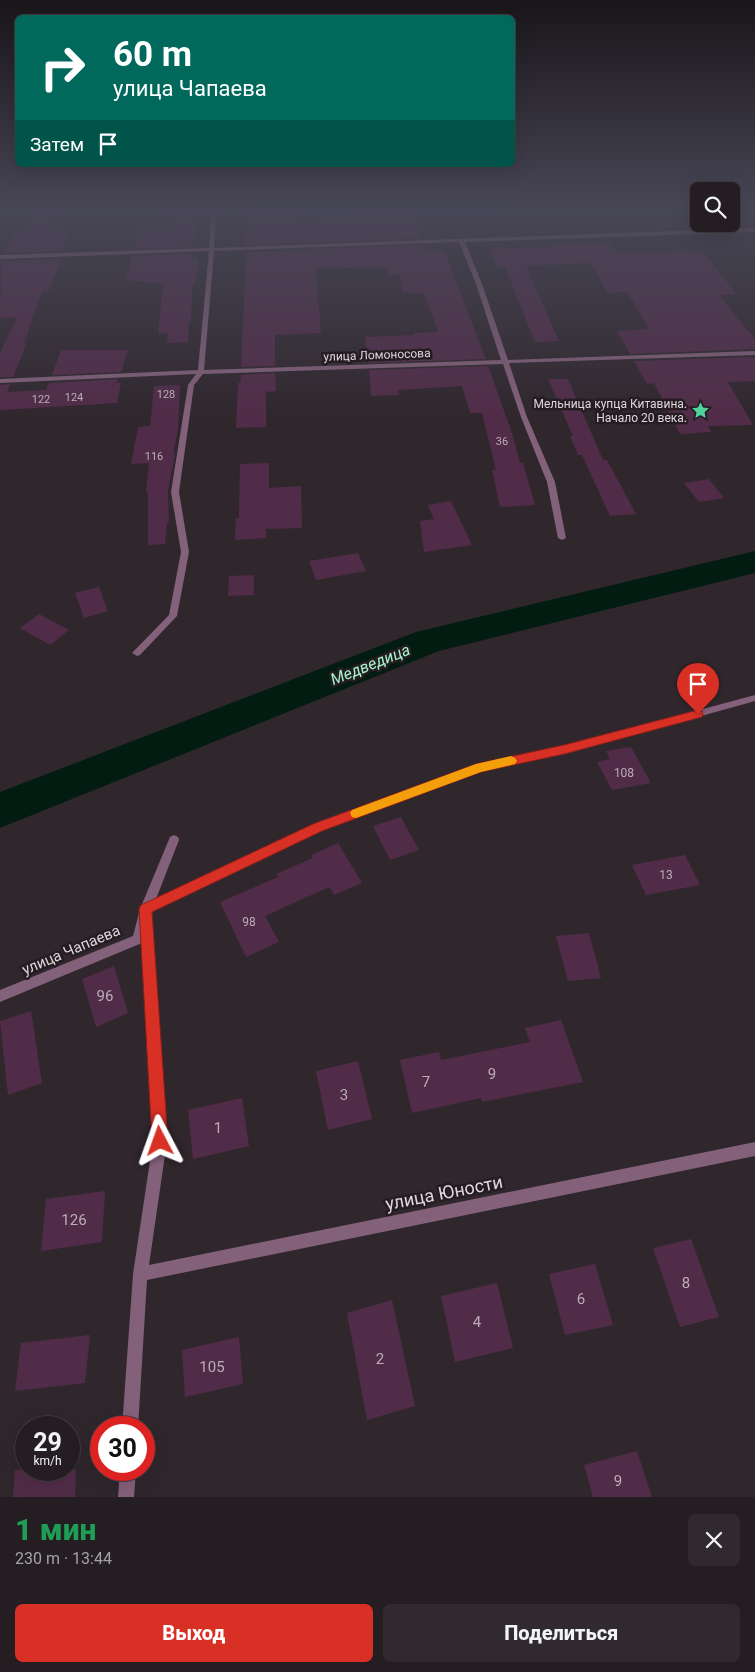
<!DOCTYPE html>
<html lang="ru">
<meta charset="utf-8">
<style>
body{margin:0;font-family:Roboto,sans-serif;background:#302a2f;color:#f1f3f6;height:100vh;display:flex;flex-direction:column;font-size:19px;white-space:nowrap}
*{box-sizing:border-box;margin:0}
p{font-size:16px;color:#a3a2a5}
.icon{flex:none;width:28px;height:28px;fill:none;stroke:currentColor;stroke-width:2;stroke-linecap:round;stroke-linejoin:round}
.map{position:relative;height:1497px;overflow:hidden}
.side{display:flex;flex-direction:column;background:#241d22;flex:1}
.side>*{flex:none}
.banner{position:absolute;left:15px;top:15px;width:500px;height:152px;border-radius:8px;box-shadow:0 5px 20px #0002,0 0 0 1px #413b40;background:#00695c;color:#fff;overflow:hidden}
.controls{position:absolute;left:690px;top:182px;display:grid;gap:10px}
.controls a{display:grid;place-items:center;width:50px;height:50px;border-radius:8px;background:#241d22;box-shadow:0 5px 20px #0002,0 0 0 1px #413b40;font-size:25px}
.speed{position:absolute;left:15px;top:1416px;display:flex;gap:10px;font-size:25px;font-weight:700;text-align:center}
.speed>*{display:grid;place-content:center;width:65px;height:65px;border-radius:50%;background:#241d22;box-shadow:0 5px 20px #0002,0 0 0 1px #413b40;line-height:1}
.speed small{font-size:12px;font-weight:400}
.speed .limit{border:8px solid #d22;background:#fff;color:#111}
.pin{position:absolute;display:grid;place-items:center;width:42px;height:42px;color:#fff;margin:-51px -21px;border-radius:50% 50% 50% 0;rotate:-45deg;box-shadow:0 0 5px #0007}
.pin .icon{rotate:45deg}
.me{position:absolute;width:55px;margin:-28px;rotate:356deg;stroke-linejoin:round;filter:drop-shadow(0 0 4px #0008)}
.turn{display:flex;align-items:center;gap:18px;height:105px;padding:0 15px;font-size:22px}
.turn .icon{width:65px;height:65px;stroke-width:2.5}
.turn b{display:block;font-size:35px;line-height:42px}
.then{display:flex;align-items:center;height:48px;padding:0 15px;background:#0003;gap:10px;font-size:19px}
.round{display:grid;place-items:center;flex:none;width:52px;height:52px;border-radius:8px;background:#302a2f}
.head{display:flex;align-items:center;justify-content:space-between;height:85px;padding:0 15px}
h1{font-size:30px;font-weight:800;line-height:38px;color:#1e9e55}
.button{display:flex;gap:10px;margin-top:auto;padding:10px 15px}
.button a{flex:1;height:58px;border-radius:8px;background:#d93025;color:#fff;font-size:20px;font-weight:800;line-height:58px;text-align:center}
.button a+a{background:#302a2f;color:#f1f3f6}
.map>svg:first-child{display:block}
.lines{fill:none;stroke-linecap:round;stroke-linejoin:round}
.river{fill:#021c11;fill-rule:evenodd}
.building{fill:#512c48}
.street{fill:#84617b;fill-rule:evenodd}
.route{fill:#d93025;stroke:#8d1f18}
.slow{fill:#f59e0b}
.labels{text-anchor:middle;stroke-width:5;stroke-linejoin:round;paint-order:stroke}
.far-number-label{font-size:11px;fill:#bbadb8}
.far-street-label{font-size:12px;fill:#ded8dd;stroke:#261d23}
.far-poi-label{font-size:12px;fill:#ded8dd;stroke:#261d23;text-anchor:end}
.number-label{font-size:12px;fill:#bbadb8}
.street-label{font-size:15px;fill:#ded8dd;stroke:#261d23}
.near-number-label{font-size:15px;fill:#bbadb8}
.water-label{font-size:16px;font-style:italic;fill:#a3f5cd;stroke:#261d23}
.near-street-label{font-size:18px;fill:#ded8dd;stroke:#261d23}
</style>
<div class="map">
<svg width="755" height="1497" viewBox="0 0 755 1497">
<rect width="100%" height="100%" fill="#30272d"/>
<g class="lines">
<path class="river" d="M 755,551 L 755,573 L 439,651 L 0,828 L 0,792 L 416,632 Z"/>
</g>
<path class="building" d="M 34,208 L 57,208 L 47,231 L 67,230 L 63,251 L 5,253 L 15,232 L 22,232 Z
M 174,208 L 198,208 L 193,247 L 134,249 L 139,228 L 171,227 Z
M 248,208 L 291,208 L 291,221 L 353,219 L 352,215 L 413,211 L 421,238 L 246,245 Z
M 609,243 L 616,253 L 702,250 L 736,294 L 719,295 L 755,339 L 755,349 L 630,354 L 617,331 L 649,329 L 627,292 L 608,293 L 590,263 L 526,266 L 559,341 L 535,342 L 505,267 L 498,268 L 489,249 Z
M 423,245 L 425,251 L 444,250 L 486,359 L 368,363 L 365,337 L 414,335 L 414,333 L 438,332 L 424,293 L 403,293 L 399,274 L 388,274 L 386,267 L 316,269 L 321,333 L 275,335 L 275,366 L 241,367 L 246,252 Z
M 192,254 L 192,259 L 199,259 L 195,285 L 192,286 L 191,322 L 189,322 L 188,342 L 167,343 L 168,333 L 158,334 L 163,284 L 126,280 L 132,256 Z
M 62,259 L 49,291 L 42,291 L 24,343 L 27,343 L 13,377 L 0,377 L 0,353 L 17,317 L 0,318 L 1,261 Z
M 61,350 L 128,350 L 121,372 L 52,375 Z
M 755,357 L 755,381 L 728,382 L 753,425 L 708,426 L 711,432 L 680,434 L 654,383 L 647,384 L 634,361 Z
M 488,366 L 512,433 L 520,463 L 523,463 L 535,505 L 500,507 L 492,470 L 496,470 L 482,413 L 470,413 L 462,386 L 398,390 L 399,395 L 373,396 L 371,395 L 369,370 Z
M 275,373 L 276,391 L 266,392 L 266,427 L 236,428 L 238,383 L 240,383 L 241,375 Z
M 118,379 L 117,383 L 121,383 L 117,403 L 0,410 L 0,385 L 10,384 L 7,392 L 46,390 L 49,383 Z
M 548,379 L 568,379 L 603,460 L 607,460 L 636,514 L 610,516 L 582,455 L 578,455 L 570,436 L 573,436 Z
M 180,385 L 178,430 L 174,449 L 175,455 L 168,490 L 169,523 L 167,524 L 165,544 L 148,545 L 148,492 L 146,492 L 149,463 L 131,464 L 138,427 L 150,426 L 154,386 Z
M 269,463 L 269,488 L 301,486 L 302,528 L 266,529 L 266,538 L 235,540 L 236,518 L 239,518 L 240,464 Z
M 709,479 L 724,498 L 699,502 L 684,483 Z
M 451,501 L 472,545 L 424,552 L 420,521 L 434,519 L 428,505 Z
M 358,553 L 366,571 L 316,580 L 309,561 Z
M 254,575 L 254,595 L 228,596 L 229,576 Z
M 99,587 L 108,611 L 84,618 L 75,593 Z
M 39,614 L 69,630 L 50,645 L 20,628 Z
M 631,747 L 651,783 L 612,790 L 597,762 L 610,759 L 606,751 Z
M 401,817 L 419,850 L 390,860 L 373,826 Z
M 338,843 L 362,883 L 334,895 L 329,887 L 265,916 L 279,942 L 246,957 L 220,902 L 278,877 L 276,874 L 313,858 L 311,855 Z
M 685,855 L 700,885 L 646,895 L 632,865 Z
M 589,933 L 601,978 L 568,981 L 556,936 Z
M 114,966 L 128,1013 L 96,1027 L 82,979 Z
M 31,1011 L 42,1083 L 8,1095 L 0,1021 Z
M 561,1020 L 583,1082 L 482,1102 L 481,1098 L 412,1113 L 400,1060 L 439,1052 L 441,1060 L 530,1042 L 525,1028 Z
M 358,1061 L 372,1119 L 328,1130 L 316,1071 Z
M 242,1098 L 249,1146 L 193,1159 L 188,1110 Z
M 105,1191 L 102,1242 L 41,1251 L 46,1199 Z
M 691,1239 L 719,1317 L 680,1327 L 653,1248 Z
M 595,1264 L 613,1325 L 565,1335 L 549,1274 Z
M 497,1283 L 513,1348 L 455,1362 L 441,1296 Z
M 392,1300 L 415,1406 L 367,1420 L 347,1313 Z
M 90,1335 L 85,1383 L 15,1391 L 21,1343 Z
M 239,1337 L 243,1384 L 185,1397 L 182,1350 Z
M 637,1451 L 652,1497 L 593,1497 L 584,1465 Z
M 15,1470 L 76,1470 L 75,1497 L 13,1497 Z"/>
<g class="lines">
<path class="street" d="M 212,208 L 216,208 L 214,248 L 755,228 L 755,232 L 465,242 L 482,284 L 508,360 L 755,351 L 755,355 L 509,363 L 527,417 L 555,482 L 566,538 L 562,540 L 558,538 L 547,482 L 521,417 L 503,364 L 203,374 L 194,385 L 179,492 L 189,552 L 177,616 L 140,655 L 137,656 L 132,653 L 134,651 L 169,615 L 181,552 L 171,492 L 188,385 L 196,374 L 0,383 L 0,379 L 198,370 L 209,251 L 0,259 L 0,255 L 209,248 ZM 459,242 L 476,284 L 501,360 L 204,370 L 214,251 Z
M 755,695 L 755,701 L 565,754 L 481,771 L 321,831 L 152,912 L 167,1141 L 149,1265 L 755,1142 L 755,1156 L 147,1280 L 138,1428 L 122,1428 L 133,1274 L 153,1141 L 142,943 L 0,1002 L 0,990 L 133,936 L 140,909 L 170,837 L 174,835 L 178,837 L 179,840 L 156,899 L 313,825 L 476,764 L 565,746 Z
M 120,1470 L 136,1470 L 134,1497 L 118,1497 Z"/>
</g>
<linearGradient id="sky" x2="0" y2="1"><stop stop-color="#1a1519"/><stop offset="0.5" stop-color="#484757"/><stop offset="1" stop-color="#484757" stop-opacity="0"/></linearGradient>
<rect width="755" height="418" fill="url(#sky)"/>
<path class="route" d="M 698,710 L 702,711 L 703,714 L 702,717 L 564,754 L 481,772 L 322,831 L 152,912 L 168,1141 L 165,1146 L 160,1149 L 154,1146 L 152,1141 L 139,909 L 141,905 L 313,824 L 476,764 L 564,745 Z"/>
<path class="slow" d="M 511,756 L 515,758 L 517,761 L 515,764 L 481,772 L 356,818 L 352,817 L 350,813 L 352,810 L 476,764 Z"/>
<defs>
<symbol id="sight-bare" viewBox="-9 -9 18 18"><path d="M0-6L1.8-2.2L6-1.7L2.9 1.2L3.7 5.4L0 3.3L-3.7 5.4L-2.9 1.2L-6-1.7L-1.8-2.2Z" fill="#4cd49b" stroke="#261d23" stroke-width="2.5" paint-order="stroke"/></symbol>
</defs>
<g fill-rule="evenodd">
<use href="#sight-bare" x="688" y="398" width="25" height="25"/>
</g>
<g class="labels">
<g class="far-number-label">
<text x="166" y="398">128</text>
<text x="74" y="401">124</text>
<text x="41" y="403">122</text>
<text x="502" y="445">36</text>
<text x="154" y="460">116</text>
</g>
<g class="far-street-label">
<text transform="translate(377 355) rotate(-2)" y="4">улица Ломоносова</text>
</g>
<g class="far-poi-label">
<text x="687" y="408">Мельница купца Китавина.<tspan x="687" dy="14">Начало 20 века.</tspan></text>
</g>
<g class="number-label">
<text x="624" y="777">108</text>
<text x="666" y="879">13</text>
<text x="249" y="926">98</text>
</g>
<g class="street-label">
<text transform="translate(71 950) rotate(-23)" y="5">улица Чапаева</text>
</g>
<g class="near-number-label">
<text x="105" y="1001">96</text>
<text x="492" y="1079">9</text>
<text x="426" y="1087">7</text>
<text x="344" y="1100">3</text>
<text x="218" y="1133">1</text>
<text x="74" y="1225">126</text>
<text x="686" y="1288">8</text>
<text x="581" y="1304">6</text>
<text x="477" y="1327">4</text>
<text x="380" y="1364">2</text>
<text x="212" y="1372">105</text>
<text x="618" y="1486">9</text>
</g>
<g class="water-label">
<text transform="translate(370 664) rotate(-22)" y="6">Медведица</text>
</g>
<g class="near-street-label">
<text transform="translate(444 1193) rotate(-11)" y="6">улица Юности</text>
</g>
</g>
</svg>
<div class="controls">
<a><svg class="icon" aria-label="search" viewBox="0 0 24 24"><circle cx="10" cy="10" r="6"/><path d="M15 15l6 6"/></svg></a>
</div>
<div class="speed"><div>29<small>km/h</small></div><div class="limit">30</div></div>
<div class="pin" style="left:698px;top:714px;background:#d93025"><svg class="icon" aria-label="arrive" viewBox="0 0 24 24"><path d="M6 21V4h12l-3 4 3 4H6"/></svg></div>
<svg class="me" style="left:160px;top:1141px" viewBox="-20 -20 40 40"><path d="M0-17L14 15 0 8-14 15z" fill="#d93025" stroke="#fff" stroke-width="4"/></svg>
<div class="banner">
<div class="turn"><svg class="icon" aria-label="right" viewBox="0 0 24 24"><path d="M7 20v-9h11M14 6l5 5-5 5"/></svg><div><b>60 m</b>улица Чапаева</div></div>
<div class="then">Затем<svg class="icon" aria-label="arrive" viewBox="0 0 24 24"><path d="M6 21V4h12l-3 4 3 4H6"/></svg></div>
</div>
</div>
<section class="side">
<div class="head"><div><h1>1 мин</h1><p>230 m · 13:44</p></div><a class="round"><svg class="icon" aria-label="close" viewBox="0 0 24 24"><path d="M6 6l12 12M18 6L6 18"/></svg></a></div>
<div class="button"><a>Выход</a><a>Поделиться</a></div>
</section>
